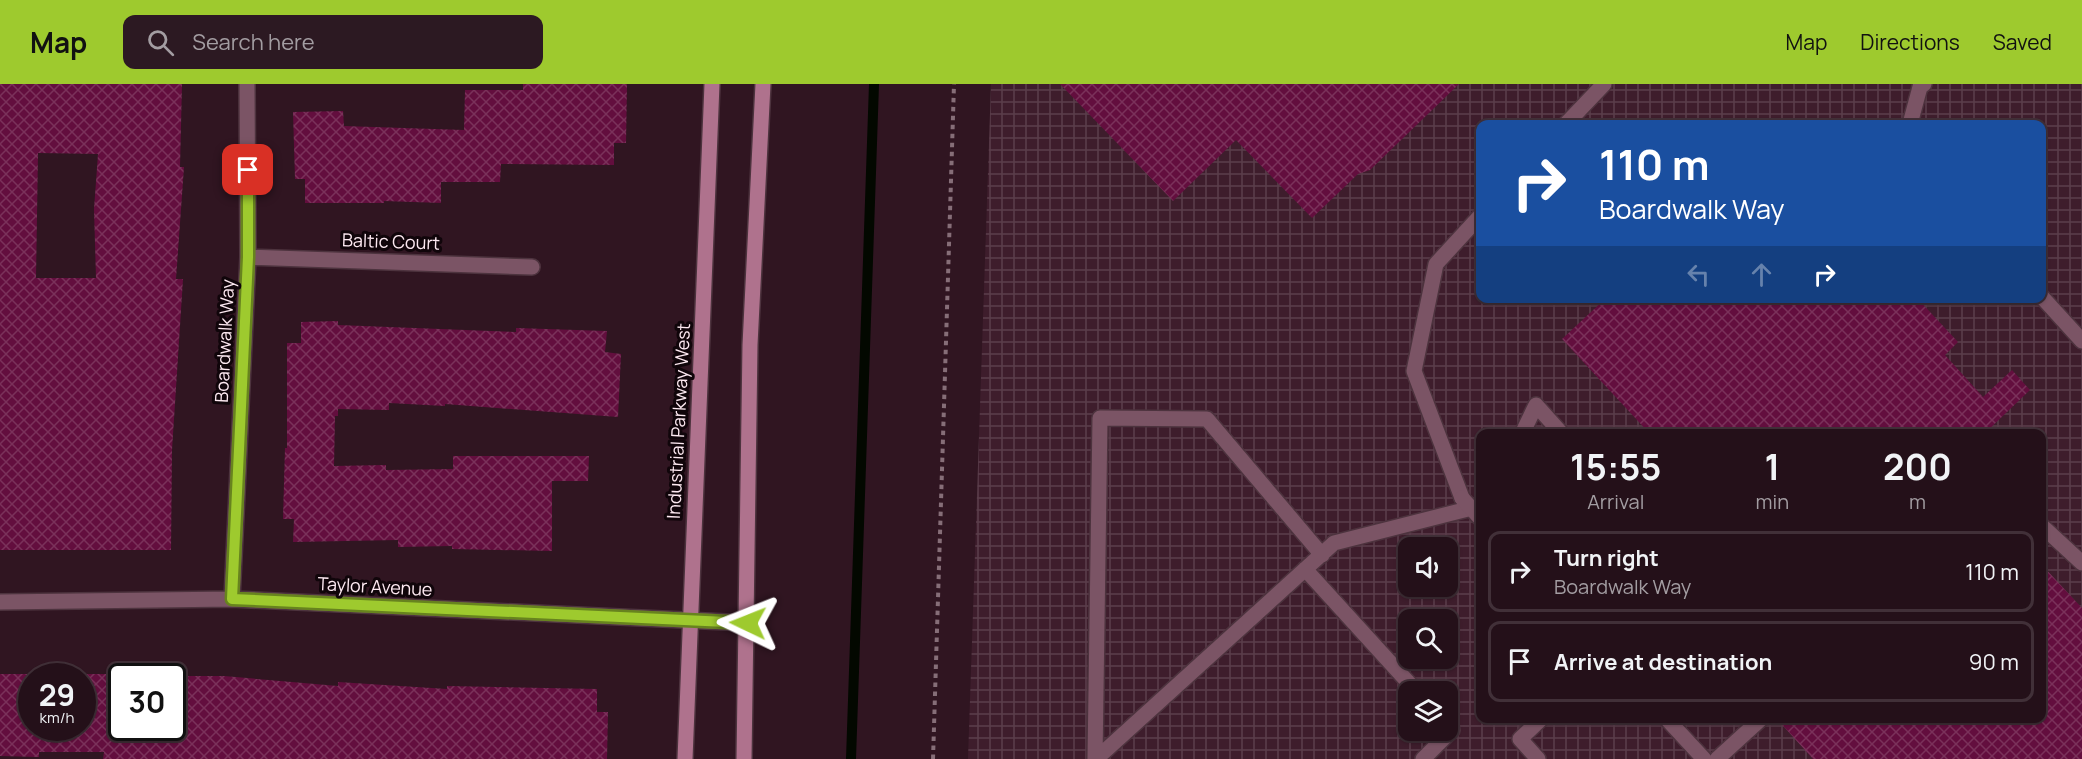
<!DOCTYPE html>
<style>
body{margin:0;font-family:Manrope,sans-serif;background:#2c1922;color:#f1f3f6;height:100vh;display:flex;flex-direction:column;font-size:22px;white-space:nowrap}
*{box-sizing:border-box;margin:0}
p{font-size:20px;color:#a39da2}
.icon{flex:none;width:33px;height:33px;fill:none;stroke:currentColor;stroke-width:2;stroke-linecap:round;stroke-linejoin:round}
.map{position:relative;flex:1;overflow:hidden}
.side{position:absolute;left:1476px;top:345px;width:570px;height:294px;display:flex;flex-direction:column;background:#241019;border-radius:12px;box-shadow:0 2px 4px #0004,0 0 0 2px #413038}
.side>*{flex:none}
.hud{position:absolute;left:1476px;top:36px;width:570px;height:183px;border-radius:12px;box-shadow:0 2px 4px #0004,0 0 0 2px #413038;background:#1a4fa0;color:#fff;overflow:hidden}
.tools{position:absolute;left:1398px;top:453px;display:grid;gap:12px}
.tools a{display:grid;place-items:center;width:60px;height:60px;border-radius:12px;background:#241019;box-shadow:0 2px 4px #0004,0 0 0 2px #413038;font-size:30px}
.speed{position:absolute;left:18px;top:579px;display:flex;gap:12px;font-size:30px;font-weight:700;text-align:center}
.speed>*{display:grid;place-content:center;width:78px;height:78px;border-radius:50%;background:#241019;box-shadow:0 2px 4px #0004,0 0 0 2px #413038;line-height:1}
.speed small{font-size:15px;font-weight:400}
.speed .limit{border:3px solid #111;border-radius:9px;background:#fff;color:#111}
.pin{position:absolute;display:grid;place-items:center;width:51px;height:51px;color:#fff;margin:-26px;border-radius:12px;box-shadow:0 3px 9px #0006}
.me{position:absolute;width:66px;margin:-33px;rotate:272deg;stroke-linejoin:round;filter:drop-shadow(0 0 4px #0008)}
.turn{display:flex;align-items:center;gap:21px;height:126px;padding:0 24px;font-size:27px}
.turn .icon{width:78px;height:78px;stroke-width:2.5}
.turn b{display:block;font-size:42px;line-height:51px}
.lanes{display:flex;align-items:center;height:57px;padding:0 24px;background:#0003;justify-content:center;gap:30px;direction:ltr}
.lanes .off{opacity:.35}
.eta{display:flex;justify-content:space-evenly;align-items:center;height:102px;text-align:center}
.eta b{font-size:36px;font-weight:700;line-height:42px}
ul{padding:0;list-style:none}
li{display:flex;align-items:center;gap:18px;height:81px;margin:0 12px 9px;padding:0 12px;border:3px solid #413038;border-radius:12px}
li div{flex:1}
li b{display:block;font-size:22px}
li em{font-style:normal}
header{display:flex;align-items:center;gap:36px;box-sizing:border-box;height:84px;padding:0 30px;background:#9eca2e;color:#111}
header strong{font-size:28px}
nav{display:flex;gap:33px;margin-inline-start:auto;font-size:21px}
.search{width:420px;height:54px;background:#2c1922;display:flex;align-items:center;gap:15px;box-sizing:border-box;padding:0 21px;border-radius:12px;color:#a39da2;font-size:22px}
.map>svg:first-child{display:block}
.industrial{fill:url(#industrial-grid);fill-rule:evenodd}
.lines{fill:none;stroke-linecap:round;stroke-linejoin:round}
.stream{stroke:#030800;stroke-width:10}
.building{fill:url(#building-cross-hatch);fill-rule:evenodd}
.lane-casing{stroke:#4d333e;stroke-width:18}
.street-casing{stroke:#4d333e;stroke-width:18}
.secondary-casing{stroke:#4d333e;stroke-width:18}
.path{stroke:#866e78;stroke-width:4;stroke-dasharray:4.5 4.5;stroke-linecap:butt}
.lane{stroke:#7b5465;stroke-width:15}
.street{stroke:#7b5465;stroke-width:15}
.secondary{stroke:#af728d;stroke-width:15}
.route-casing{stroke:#67831e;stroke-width:15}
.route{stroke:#9eca2e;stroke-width:10}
.labels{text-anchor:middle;stroke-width:6;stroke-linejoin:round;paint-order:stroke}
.street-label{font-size:18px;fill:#fde9f1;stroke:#10050a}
</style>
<header>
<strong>Map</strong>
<div class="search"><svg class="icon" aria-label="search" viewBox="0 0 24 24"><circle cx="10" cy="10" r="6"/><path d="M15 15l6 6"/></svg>Search here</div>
<nav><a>Map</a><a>Directions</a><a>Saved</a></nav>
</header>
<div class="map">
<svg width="2082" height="675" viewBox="0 0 2082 675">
<defs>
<pattern id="industrial-grid" width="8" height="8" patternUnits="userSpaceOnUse" patternTransform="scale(1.5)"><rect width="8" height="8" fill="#3e1d2c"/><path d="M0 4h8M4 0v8" fill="none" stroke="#5b3e4b"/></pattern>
<pattern id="building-cross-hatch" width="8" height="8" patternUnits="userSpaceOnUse" patternTransform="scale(1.5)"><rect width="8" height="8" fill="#630e3e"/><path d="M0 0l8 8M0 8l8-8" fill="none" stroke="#7a315a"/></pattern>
</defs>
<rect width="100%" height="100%" fill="#301521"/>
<path class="industrial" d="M 991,0 L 2082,0 L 2082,675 L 968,675 ZM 1480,40 L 2042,40 L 2042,214 L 1480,214 ZM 1480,350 L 2042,350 L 2042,634 L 1480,634 ZM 1408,464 L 1448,464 L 1448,502 L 1408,502 ZM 1408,536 L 1448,536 L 1448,574 L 1408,574 ZM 1408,608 L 1448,608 L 1448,646 L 1408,646 Z"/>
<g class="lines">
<path class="stream" d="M 851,675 L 874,0"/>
</g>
<path class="building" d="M 0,0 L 182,0 L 180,83 L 184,83 L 176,195 L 183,195 L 172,366 L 171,466 L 0,466 ZM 38,69 L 98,70 L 94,125 L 96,194 L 36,194 Z
M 523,0 L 627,0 L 626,59 L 614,59 L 614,81 L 501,80 L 500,98 L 441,98 L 441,119 L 384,117 L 384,119 L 305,119 L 305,95 L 295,95 L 293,28 L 343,27 L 344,42 L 464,46 L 465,6 L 523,6 Z
M 1060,0 L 1459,0 L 1370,86 L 1358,90 L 1312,134 L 1236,56 L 1173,117 Z
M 1606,214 L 1917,214 L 1958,258 L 1945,271 L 1983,313 L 2012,286 L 2030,306 L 1984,350 L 1650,350 L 1562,255 Z
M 338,237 L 338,241 L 516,248 L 516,244 L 607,247 L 605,268 L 621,270 L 618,333 L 445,320 L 445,322 L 389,319 L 389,326 L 338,325 L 338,332 L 335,332 L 334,382 L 386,381 L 386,386 L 453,385 L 453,372 L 589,372 L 588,397 L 552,397 L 552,467 L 452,465 L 452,462 L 398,463 L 398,456 L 293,458 L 294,435 L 283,435 L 285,364 L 287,364 L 287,259 L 301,259 L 301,238 Z
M 2042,481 L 2082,524 L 2082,675 L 1813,675 L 1776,634 L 2042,634 Z
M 0,590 L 32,590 L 32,644 L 82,644 L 82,590 L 122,590 L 122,644 L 172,644 L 172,592 L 224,592 L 338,602 L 338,598 L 447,605 L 447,602 L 597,605 L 597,628 L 608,628 L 607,675 L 103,675 L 104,668 L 39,668 L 39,673 L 0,672 Z"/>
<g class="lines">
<defs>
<path id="lane" d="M 1566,40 L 1604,0
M 1910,40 L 1920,3 L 1924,0
M 2042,213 L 2082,257
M 1522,350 L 1536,321 L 1562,350
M 1462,414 L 1414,287 L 1436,180 L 1480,132
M 2042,442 L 2082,479
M 1305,485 L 1417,608
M 1095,675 L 1100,334 L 1207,335 L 1322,471
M 1096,675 L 1334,459 L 1472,424
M 1423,675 L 1452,646 L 1448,640
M 1538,675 L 1520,655 L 1542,634
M 1717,675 L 1762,634"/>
<path id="street" d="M 248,173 L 532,183
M 1462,414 L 1480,434
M 232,515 L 248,173 L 247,0
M 0,518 L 232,515 L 748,539
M 1666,634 L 1704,675"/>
<path id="secondary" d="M 685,675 L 712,0
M 744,675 L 750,261 L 763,0"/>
</defs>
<use href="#lane" class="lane-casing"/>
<use href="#street" class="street-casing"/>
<use href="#secondary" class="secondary-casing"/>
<path class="path" d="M 933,675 L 954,0"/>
<use href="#lane" class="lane"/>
<use href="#street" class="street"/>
<use href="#secondary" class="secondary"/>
</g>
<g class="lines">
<defs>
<path id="route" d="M 248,86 L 248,173 L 232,515 L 748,539"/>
</defs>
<use href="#route" class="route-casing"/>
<use href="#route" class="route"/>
</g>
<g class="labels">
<g class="street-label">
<text transform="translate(391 158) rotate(2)" y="6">Baltic Court</text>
<text transform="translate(225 257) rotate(-87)" y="6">Boardwalk Way</text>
<text transform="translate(679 337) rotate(-87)" y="6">Industrial Parkway West</text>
<text transform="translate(375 503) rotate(3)" y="6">Taylor Avenue</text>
</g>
</g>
</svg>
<div class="tools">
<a><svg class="icon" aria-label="sound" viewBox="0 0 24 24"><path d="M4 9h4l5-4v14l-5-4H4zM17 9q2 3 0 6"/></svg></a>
<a><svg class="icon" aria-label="search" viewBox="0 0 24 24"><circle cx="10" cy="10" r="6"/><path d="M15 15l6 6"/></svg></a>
<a><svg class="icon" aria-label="layers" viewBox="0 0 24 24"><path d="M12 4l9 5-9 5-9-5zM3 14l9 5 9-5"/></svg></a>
</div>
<div class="speed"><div>29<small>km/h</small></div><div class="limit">30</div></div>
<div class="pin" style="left:248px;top:86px;background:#d93025"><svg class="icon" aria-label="arrive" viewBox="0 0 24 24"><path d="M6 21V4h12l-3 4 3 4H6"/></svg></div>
<svg class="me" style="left:748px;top:539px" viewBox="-20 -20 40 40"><path d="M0-17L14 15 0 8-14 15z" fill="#9eca2e" stroke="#fff" stroke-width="4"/></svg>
<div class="hud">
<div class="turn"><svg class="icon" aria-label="right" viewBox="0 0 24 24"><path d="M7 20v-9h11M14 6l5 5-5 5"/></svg><div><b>110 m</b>Boardwalk Way</div></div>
<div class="lanes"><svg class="icon off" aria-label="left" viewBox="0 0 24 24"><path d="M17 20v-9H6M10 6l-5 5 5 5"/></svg><svg class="icon off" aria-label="ahead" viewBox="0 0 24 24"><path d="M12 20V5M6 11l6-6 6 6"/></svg><svg class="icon" aria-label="right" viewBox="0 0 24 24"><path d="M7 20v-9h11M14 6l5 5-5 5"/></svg></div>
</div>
<section class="side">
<div class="eta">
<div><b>15:55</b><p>Arrival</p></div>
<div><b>1</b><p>min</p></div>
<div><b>200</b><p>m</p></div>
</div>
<ul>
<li><svg class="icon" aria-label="right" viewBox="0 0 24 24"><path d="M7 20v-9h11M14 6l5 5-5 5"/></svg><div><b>Turn right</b><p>Boardwalk Way</p></div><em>110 m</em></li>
<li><svg class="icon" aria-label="arrive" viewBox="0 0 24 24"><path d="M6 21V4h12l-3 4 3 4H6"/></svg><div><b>Arrive at destination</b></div><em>90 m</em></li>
</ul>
</section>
</div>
